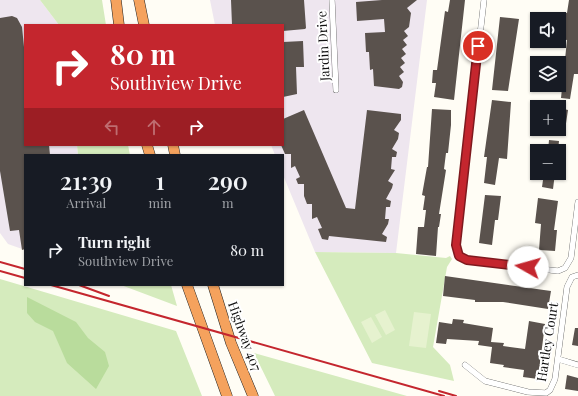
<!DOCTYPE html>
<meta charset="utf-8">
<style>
body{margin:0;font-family:"Playfair Display",serif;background:#242831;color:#f1f3f6;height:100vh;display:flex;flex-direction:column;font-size:15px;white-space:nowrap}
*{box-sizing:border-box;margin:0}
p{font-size:13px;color:#9ea1a6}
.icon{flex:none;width:22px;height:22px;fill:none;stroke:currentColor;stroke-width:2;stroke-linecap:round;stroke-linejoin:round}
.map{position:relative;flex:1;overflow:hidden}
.details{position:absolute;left:24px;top:154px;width:260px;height:132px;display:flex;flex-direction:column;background:#171b24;border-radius:0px;box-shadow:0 1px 3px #0004}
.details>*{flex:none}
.guide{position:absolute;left:24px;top:24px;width:260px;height:122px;border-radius:0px;box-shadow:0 1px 3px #0004;background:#c4262e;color:#fff;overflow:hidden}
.controls{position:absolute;left:530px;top:12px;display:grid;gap:8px}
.controls a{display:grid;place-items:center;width:36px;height:36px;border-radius:0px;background:#171b24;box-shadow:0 1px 3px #0004;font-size:20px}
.pin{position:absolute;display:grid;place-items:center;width:34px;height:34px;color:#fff;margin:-17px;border:2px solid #fff;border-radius:50%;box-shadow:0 1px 4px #0007}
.me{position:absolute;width:44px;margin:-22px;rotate:277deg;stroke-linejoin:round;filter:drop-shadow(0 0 3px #0008)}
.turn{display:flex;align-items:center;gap:14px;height:84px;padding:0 20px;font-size:18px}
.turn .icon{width:52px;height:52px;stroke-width:2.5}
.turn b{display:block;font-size:28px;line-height:34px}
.lanes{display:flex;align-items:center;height:38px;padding:0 20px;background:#0003;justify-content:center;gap:20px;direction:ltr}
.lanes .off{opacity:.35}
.eta{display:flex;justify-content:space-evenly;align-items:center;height:68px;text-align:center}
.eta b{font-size:24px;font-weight:600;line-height:28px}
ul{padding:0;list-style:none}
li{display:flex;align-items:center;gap:12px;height:56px;padding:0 20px}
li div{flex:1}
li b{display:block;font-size:15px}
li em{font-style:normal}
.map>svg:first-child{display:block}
.industrial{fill:#eee6ef}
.green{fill:#d5ebbd}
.forest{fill:#b9dc9c}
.pitch{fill:#e6f2cf}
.building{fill:#5a524d}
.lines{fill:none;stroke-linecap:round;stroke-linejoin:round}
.street-casing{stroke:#444;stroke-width:6}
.highway-casing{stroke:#222;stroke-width:11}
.street{stroke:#fff;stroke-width:5.5}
.highway{stroke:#f5a25d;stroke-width:10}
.rail{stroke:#c4262e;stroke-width:2}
.route-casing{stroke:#7f191e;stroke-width:10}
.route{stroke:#c4262e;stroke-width:7}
.labels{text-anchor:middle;stroke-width:4;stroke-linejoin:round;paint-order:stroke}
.street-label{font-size:13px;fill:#111;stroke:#fff}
</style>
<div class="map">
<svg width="578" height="396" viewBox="0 0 578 396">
<rect width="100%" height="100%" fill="#fffdf5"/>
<path class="industrial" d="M 0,0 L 40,0 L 59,25 L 25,25 L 25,145 L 77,145 L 78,155 L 25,155 L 25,250 L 8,244 L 0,233 Z
M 210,0 L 427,0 L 396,253 L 315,252 L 283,175 L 283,155 L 275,155 L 271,145 L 283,145 L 283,25 L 215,25 Z"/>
<path class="green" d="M 40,0 L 102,0 L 106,25 L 59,25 Z
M 77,145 L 128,145 L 130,155 L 78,155 Z
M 315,252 L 396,253 L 446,258 L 450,256 L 452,259 L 447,267 L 433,347 L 450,365 L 454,381 L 372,363 Z
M 0,279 L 176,331 L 202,396 L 0,396 Z
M 121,285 L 171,285 L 177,306 Z
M 254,353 L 407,396 L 275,396 Z"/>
<path class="forest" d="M 27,297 L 76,322 L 88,338 L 105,352 L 109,366 L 96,389 L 67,363 L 53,331 L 35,322 L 27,313 Z"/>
<path class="pitch" d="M 385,310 L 395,330 L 386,335 L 375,315 Z
M 414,312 L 431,314 L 426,348 L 409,346 Z
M 371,317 L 382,337 L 372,343 L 361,322 Z"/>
<path class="building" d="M 231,0 L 304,0 L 306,28 L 305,29 L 283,31 L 283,25 L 232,25 Z
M 382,0 L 417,0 L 407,8 L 411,13 L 409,27 L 404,31 L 408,36 L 403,40 L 407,45 L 402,49 L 406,54 L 401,58 L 405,63 L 400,67 L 404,72 L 399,76 L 403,82 L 402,87 L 399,89 L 374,86 L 373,69 L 370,70 L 369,52 L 366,52 L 365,33 L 385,32 L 384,19 L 357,21 L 356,2 Z
M 450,0 L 465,0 L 454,100 L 434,97 L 436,83 L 432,83 L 433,70 L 437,70 L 445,11 L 448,12 Z
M 569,0 L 578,0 L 578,74 L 574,74 L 570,99 L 561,98 L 567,40 L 560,39 L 564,12 L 567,13 Z
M 12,16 L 17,18 L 22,27 L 25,57 L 25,145 L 49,145 L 50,155 L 25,155 L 25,249 L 22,250 L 19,230 L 10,231 L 0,171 L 0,18 Z
M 500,17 L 519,19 L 508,91 L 492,90 Z
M 303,41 L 304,67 L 296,67 L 297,94 L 283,97 L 283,42 Z
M 492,100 L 511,102 L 507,159 L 499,158 L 495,185 L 484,183 L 487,157 L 484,157 Z
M 559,108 L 568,110 L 565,130 L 559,129 Z
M 432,109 L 451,110 L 451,125 L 448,153 L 446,153 L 444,169 L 446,170 L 439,214 L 441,214 L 439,227 L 438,227 L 436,256 L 416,254 L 418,227 L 424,227 L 426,210 L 423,210 L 425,196 L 422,195 L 427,167 L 428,167 Z
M 304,110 L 346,208 L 355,209 L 367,110 L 401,114 L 401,120 L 394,130 L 399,133 L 398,139 L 392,149 L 397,152 L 396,157 L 392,157 L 391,169 L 395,170 L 388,181 L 393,184 L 392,188 L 386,199 L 391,201 L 390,207 L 386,207 L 385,219 L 389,219 L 388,224 L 382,234 L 387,237 L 386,242 L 329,236 L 328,240 L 322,239 L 318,229 L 322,228 L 317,217 L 312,219 L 312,204 L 307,204 L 304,196 L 304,184 L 298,184 L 296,179 L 300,177 L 295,166 L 291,168 L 291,154 L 285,154 L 281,145 L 283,145 L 283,119 Z
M 549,140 L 559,141 L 558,151 L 548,151 Z
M 544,173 L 555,173 L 553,189 L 542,187 Z
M 485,195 L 501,196 L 498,220 L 495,220 L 492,245 L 479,243 Z
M 538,198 L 558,201 L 554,230 L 557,230 L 555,251 L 539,250 L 541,224 L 535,223 Z
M 445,276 L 551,291 L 548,309 L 503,302 L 475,302 L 475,300 L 443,296 Z
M 453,319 L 464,320 L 463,323 L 493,328 L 491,342 L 504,343 L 503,346 L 525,349 L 529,321 L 545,324 L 538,379 L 523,377 L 524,370 L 503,367 L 504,365 L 490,363 L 492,347 L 478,345 L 479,341 L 447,339 L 446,344 L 436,343 L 439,322 L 452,324 Z
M 575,328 L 578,328 L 578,346 L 572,345 Z
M 567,375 L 578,378 L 578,391 L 565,389 Z"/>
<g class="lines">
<defs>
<path id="street" d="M 332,0 L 336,90
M 484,0 L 456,245 L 459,256 L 467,260 L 558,271 L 565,268 L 571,258 L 578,202
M 558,359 L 578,365
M 465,365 L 485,381 L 528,392 L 546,393 L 550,390 L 555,379 L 567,287 L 572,277 L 578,275"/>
<path id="highway" d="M 116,0 L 119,25
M 139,0 L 144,25
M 147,145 L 150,155
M 173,145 L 175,155
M 187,285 L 227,396
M 213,285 L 231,343 L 253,396"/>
</defs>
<use href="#street" class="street-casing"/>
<use href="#highway" class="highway-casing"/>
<use href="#street" class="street"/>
<use href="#highway" class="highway"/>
<path class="rail" d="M 0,262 L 25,269
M 0,271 L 25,278
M 51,285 L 444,396
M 79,285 L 109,296
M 439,391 L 456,396"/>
</g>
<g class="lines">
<defs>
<path id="route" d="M 478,46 L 456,245 L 459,256 L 467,260 L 528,267"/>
</defs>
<use href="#route" class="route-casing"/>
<use href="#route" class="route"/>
</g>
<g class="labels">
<g class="street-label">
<text transform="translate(323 46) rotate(-93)" y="5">Jardin Drive</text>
<text transform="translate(245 336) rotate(70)" y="5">Highway 407</text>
<text transform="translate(547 342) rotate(-81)" y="5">Hartley Court</text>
</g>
</g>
</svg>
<div class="controls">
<a><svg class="icon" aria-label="sound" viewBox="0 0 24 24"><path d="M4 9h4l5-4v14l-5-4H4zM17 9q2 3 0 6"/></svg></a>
<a><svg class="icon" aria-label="layers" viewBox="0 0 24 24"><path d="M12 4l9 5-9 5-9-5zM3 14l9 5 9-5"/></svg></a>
<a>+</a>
<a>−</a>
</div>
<div class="pin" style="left:478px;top:46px;background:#d93025"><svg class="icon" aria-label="arrive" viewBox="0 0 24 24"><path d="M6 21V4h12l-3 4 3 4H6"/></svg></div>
<svg class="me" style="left:528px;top:267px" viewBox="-20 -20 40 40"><circle r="19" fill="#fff"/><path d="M0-13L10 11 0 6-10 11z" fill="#c4262e"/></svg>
<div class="guide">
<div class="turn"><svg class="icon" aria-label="right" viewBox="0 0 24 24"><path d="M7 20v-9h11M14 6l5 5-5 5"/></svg><div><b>80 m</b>Southview Drive</div></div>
<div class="lanes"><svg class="icon off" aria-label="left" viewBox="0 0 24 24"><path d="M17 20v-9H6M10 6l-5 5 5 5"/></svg><svg class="icon off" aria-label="ahead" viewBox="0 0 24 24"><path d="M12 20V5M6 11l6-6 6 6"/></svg><svg class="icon" aria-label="right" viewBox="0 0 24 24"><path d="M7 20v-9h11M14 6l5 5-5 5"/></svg></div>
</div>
<section class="details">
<div class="eta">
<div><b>21:39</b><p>Arrival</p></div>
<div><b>1</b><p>min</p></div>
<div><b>290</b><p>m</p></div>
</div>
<ul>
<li><svg class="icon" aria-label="right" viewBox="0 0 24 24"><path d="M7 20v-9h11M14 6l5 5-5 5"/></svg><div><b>Turn right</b><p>Southview Drive</p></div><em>80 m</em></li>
</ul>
</section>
</div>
